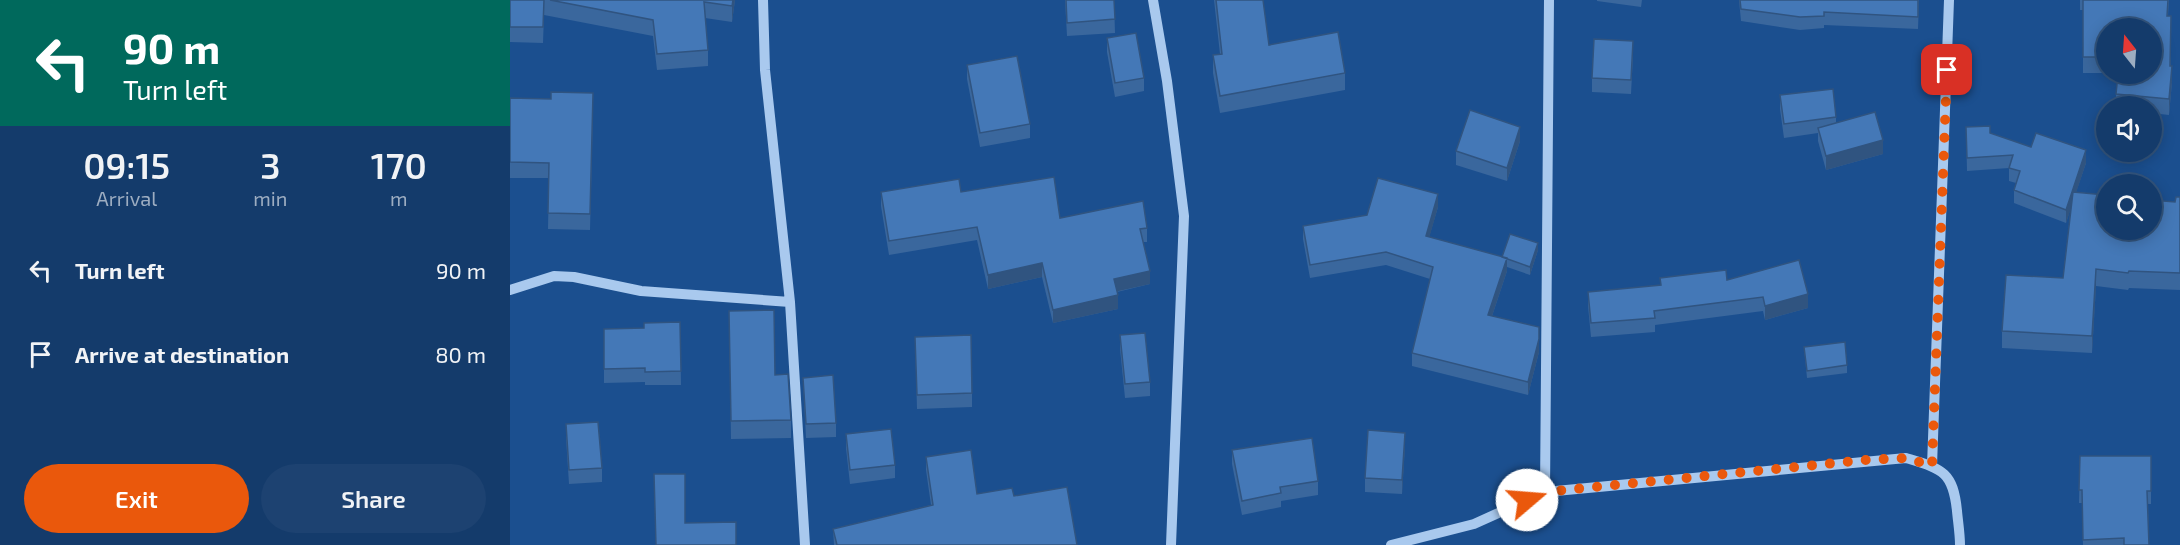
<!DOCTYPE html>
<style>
body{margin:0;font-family:"Exo 2",sans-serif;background:#1d4271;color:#f1f3f6;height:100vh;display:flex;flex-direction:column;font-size:22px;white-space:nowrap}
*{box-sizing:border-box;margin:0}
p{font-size:20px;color:#9dadc1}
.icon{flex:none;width:33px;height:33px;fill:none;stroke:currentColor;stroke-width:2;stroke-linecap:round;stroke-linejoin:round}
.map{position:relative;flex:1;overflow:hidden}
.drawer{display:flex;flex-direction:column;background:#143b6b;width:510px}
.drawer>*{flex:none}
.top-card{background:#00695c;color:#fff;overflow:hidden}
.needle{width:39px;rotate:343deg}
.controls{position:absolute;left:1586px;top:18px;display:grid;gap:12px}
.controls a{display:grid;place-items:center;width:66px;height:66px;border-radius:50%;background:#143b6b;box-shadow:0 3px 15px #0003,0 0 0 2px #33557e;font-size:30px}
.pin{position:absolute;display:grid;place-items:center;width:51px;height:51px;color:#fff;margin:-26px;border-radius:12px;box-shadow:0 3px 9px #0006}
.me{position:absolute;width:66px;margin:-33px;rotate:72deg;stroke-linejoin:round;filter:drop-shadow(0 0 4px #0008)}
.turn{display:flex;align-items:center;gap:21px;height:126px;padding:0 24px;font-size:27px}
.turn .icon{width:78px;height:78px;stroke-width:2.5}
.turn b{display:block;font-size:42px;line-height:51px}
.eta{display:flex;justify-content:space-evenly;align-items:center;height:102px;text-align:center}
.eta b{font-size:36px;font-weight:600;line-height:42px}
.primary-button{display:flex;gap:12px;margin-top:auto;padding:12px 24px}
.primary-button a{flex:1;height:69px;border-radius:36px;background:#ea580c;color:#fff;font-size:24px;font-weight:600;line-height:69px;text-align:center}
.primary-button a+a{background:#1d4271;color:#f1f3f6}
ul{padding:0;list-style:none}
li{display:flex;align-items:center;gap:18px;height:84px;padding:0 24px}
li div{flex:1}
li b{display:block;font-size:22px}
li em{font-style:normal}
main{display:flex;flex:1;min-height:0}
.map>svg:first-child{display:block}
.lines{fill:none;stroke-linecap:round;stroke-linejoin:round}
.minor{stroke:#a9c9ee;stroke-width:10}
.wall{fill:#3a679d}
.shaded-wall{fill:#305480}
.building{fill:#4478b7;stroke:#305480;stroke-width:1.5}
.route{stroke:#ea580c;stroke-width:10;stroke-dasharray:0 18}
</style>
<main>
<section class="drawer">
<div class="top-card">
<div class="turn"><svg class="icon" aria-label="left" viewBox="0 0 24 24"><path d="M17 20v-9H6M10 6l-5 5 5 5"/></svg><div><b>90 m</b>Turn left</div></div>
</div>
<div class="eta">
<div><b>09:15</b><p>Arrival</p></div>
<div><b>3</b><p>min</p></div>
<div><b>170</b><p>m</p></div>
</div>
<ul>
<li><svg class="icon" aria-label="left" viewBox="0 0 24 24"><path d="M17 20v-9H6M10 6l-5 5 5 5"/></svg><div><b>Turn left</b></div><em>90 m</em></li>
<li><svg class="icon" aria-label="arrive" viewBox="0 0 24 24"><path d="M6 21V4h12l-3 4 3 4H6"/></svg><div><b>Arrive at destination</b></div><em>80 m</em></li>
</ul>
<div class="primary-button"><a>Exit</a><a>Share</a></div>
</section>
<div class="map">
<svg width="1670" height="545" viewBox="0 0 1670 545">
<rect width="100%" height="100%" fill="#1b4f8f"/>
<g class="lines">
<path class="minor" d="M 643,0 L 657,81 L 674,216 L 661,545
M 0,290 L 44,276 L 64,277 L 131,291 L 280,302 L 255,70 L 253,0
M 280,302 L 295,545
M 1422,466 L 1439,0
M 1035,492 L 1039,0
M 881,545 L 964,524 L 1035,492 L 1396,458 C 1432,469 1443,471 1447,511 C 1448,522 1450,534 1450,545"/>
</g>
<path class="wall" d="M 0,0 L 225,0 L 222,22 L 195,18 L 198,50 L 198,66 L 147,70 L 143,36 L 34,15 L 33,43 L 0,42 Z
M 555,0 L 604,0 L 605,33 L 557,36 Z
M 704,0 L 753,0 L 759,45 L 835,73 L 835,90 L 710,113 L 703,73 L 703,55 L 710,54 Z
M 1087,0 L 1132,0 L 1131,7 L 1087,1 Z
M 1229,0 L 1409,0 L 1408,29 L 1314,25 L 1314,28 L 1290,30 L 1231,21 Z
M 1570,0 L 1659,0 L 1658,16 L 1662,82 L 1659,115 L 1641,113 L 1641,106 L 1606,106 L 1606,94 L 1641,74 L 1596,28 L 1596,73 L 1573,73 L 1573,10 L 1570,10 Z
M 597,38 L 634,78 L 634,91 L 605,97 L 597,52 Z
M 1123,55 L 1121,94 L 1082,92 L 1082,78 Z
M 457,65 L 520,124 L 520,138 L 470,147 L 457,79 Z
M 1270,95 L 1326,117 L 1326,122 L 1373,154 L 1316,170 L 1308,141 L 1308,133 L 1274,138 L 1270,109 Z
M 0,98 L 83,108 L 80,230 L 38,229 L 39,178 L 0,178 Z
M 1456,127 L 1480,133 L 1521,147 L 1576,163 L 1566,192 L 1665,202 L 1670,197 L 1670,290 L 1619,288 L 1618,290 L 1586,286 L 1582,353 L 1492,348 L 1492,331 L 1553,278 L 1561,207 L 1556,223 L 1504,203 L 1504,190 L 1506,183 L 1499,181 L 1499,168 L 1457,171 Z
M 1010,141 L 997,181 L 946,165 L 946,151 Z
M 371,192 L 451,192 L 550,218 L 637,228 L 637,242 L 633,242 L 640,284 L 607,292 L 608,309 L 543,323 L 532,277 L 478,289 L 467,240 L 379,255 L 371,206 Z
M 928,207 L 919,237 L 992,257 L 1028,250 L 1020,275 L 997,267 L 997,271 L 982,316 L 1029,327 L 1029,352 L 1018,395 L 902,366 L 902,353 L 920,279 L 876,265 L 800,278 L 793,239 L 793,226 Z
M 1150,278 L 1217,280 L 1298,308 L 1255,320 L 1253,311 L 1145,325 L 1145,332 L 1081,337 L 1078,306 L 1078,292 L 1150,285 Z
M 219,311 L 265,375 L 281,420 L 281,438 L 221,439 Z
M 170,322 L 171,385 L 135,385 L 135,382 L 94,383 L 94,329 L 134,328 Z
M 610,335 L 640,382 L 640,396 L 615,398 L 610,349 Z
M 405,337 L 462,393 L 462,407 L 407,409 Z
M 1294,347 L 1337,365 L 1337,373 L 1297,378 Z
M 293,378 L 326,423 L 326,437 L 296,438 Z
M 56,424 L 92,468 L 92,482 L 59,484 L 56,438 Z
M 336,434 L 385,465 L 385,478 L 340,484 L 336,448 Z
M 895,446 L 892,494 L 855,492 L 855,478 Z
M 722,450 L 808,481 L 808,495 L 771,501 L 771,507 L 732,515 L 722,464 Z
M 1570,456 L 1641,456 L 1641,504 L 1638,504 L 1639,545 L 1573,545 L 1572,503 L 1569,503 Z
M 416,457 L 467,494 L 504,496 L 567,545 L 324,545 L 323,529 L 421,505 L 416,470 Z"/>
<path class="shaded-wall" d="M 223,0 L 225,0 L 222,22 L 222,6 Z
M 1662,66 L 1662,82 L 1659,115 L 1659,99 Z
M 1010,127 L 1010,141 L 997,181 L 997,168 Z
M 1373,140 L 1373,154 L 1316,170 L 1316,156 Z
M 1576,150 L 1576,163 L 1556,223 L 1556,210 Z
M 928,194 L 928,207 L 916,249 L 916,236 Z
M 1028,243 L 1028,250 L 1020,275 L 1020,267 Z
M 997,258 L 997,271 L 978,328 L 978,315 Z
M 532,263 L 532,277 L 478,289 L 478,275 Z
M 1586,269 L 1586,286 L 1582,353 L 1582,336 Z
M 640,271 L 640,284 L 604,292 L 604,279 Z
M 1298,294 L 1298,308 L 1255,320 L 1255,306 Z
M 608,295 L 608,309 L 543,323 L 543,310 Z
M 1029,339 L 1029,352 L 1018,395 L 1018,382 Z
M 895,433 L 895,446 L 892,494 L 892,480 Z"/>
<path class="building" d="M 0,0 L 34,0 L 33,27 L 0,27 Z
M 40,0 L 223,0 L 222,6 L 194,2 L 198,50 L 147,54 L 143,20 Z
M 556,0 L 604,0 L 605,19 L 557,23 Z
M 706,0 L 753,0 L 759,45 L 828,32 L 835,73 L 710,96 L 703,55 L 712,54 Z
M 1230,0 L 1408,0 L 1408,17 L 1314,12 L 1314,16 L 1290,17 L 1231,9 Z
M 1573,0 L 1658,0 L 1657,16 L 1661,16 L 1660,66 L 1662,66 L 1659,99 L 1606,94 L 1608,74 L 1641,74 L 1641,28 L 1596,28 L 1596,57 L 1573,57 Z
M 626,33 L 634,78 L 605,83 L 597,38 Z
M 1084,39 L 1123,41 L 1121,80 L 1082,78 Z
M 507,56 L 520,124 L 470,133 L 457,65 Z
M 1323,89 L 1326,117 L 1274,124 L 1270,95 Z
M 41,92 L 83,93 L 80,214 L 38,213 L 39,163 L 0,162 L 0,98 L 41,99 Z
M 960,110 L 1010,127 L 997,168 L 946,151 Z
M 1365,112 L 1373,140 L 1316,156 L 1308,128 Z
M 1480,126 L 1480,133 L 1521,147 L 1526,133 L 1576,150 L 1556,210 L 1504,190 L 1510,171 L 1499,168 L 1503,155 L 1457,158 L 1456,127 Z
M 544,177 L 550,218 L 633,201 L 637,228 L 630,229 L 640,271 L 604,279 L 608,295 L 543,310 L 532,263 L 478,275 L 467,227 L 379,241 L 371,192 L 449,179 L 451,192 Z
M 868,178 L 928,194 L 916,236 L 997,258 L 978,315 L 1029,327 L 1029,339 L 1018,382 L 902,353 L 923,267 L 876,252 L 800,265 L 793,226 L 857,215 Z
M 1563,192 L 1596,195 L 1596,230 L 1641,230 L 1641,200 L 1665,202 L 1666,197 L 1670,197 L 1670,273 L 1619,271 L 1618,273 L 1586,269 L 1582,336 L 1492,331 L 1496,275 L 1553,278 Z
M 1000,234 L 1028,243 L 1020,267 L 992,257 Z
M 1289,260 L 1298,294 L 1255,306 L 1253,297 L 1144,311 L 1145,318 L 1081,323 L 1078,292 L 1151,285 L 1150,278 L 1216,270 L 1217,280 Z
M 264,310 L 265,375 L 278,374 L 281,420 L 221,421 L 219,311 Z
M 170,322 L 171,371 L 135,372 L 135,368 L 94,369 L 94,329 L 134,328 L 134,323 Z
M 635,333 L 640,382 L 615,384 L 610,335 Z
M 461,335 L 462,393 L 407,395 L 405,337 Z
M 1335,342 L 1337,365 L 1297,371 L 1294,347 Z
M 323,375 L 326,423 L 296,424 L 293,378 Z
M 88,422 L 92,468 L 59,470 L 56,424 Z
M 381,429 L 385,465 L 340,470 L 336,434 Z
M 858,430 L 895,433 L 892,480 L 855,478 Z
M 802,438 L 808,481 L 770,487 L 771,493 L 732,501 L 722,450 Z
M 461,450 L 467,494 L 502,488 L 504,496 L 557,487 L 567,545 L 327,545 L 323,529 L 423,505 L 416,457 Z
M 1570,456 L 1641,456 L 1641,491 L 1637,491 L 1639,545 L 1614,545 L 1614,538 L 1573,540 L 1572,490 L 1569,490 Z
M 144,474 L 175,474 L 175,523 L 226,522 L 226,545 L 146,545 Z"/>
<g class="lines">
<path class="route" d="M 1017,500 L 1035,492 L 1356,460 L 1396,458 L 1422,466 L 1437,70"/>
</g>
</svg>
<div class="controls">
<a><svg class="needle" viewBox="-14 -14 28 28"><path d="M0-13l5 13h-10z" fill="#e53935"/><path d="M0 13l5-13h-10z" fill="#9dadc1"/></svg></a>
<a><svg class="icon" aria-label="sound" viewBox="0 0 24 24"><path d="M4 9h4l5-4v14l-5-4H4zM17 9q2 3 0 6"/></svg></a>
<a><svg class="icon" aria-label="search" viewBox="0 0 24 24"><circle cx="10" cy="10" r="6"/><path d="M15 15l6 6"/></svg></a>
</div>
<div class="pin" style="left:1437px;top:70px;background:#d93025"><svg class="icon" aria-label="arrive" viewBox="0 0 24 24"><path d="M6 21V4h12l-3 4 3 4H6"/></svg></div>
<svg class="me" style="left:1017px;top:500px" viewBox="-20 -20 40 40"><circle r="19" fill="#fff"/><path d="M0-13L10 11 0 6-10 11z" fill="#ea580c"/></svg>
</div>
</main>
